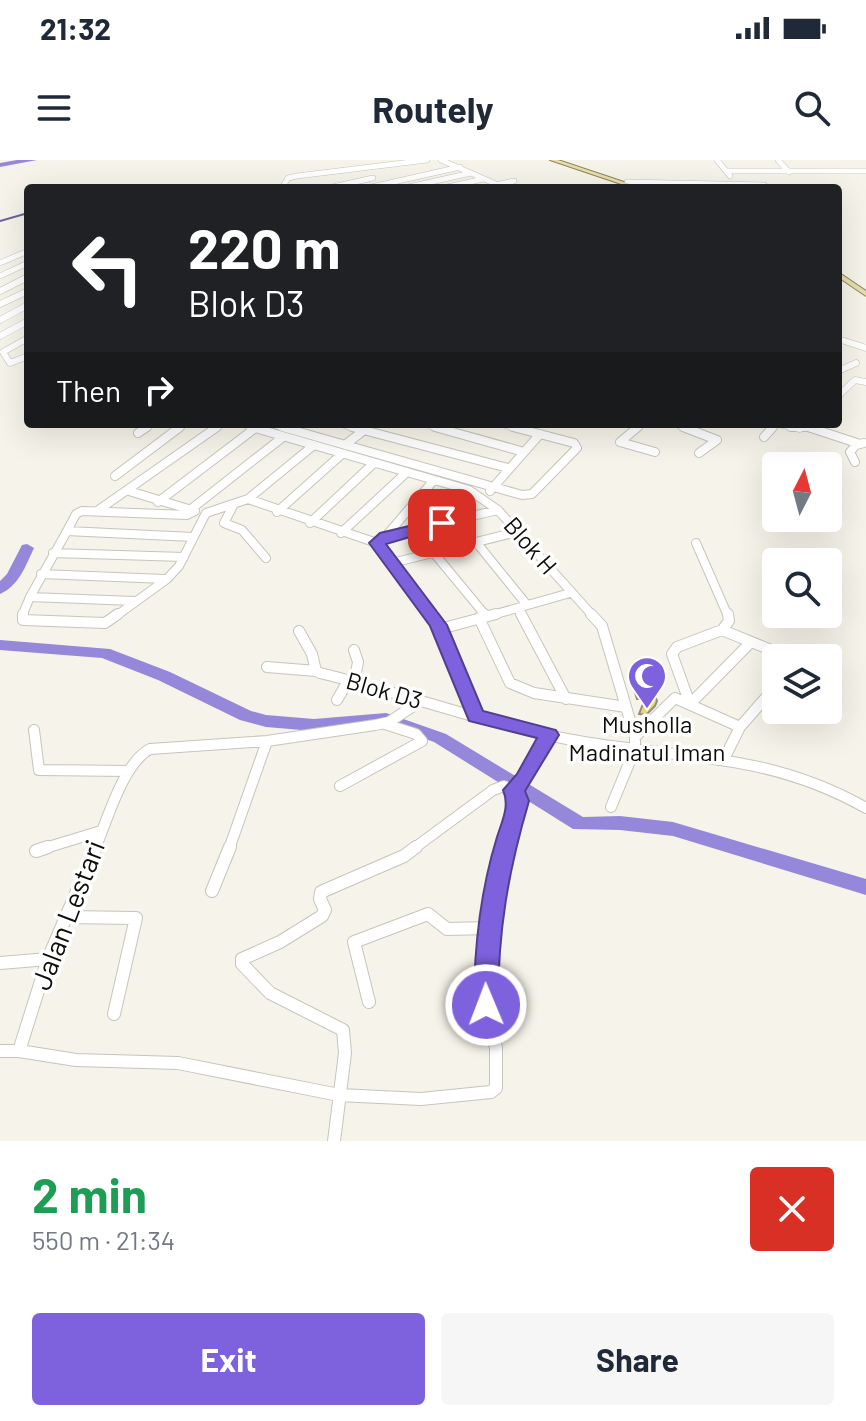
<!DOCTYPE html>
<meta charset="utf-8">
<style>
body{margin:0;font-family:Barlow,sans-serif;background:#f6f6f7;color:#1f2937;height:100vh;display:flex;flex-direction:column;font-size:30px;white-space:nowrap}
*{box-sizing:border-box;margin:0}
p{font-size:26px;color:#747a83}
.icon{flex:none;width:44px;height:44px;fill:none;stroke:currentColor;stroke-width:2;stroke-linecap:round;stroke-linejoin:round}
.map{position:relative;height:981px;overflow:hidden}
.side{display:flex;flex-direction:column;background:#fff;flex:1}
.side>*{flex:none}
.hud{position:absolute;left:24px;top:24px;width:818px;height:244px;border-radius:8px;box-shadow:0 8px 32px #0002;background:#202124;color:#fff;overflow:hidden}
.needle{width:52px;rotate:6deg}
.controls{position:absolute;left:762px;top:292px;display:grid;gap:16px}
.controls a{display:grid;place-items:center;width:80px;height:80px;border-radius:8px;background:#fff;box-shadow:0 8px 32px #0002;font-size:40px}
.pin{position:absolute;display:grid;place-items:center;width:68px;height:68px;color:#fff;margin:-34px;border-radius:16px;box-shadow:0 4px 12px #0006}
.me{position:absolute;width:88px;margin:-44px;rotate:359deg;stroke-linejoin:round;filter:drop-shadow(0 0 6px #0008)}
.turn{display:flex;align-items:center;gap:28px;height:168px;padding:0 32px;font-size:36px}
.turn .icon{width:104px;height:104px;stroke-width:2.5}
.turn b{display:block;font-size:56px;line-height:68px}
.then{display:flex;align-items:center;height:76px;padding:0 32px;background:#0003;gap:16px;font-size:30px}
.round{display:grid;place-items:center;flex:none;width:84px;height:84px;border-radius:8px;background:#f6f6f7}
.headline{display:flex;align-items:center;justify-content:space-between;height:136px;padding:0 32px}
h1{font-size:48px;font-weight:700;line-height:60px;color:#1e9e55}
.button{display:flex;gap:16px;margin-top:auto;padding:16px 32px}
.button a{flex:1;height:92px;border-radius:8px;background:#7e61dc;color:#fff;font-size:32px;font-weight:700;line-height:92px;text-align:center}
.button a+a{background:#f6f6f7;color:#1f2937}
.status{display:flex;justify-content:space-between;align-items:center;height:56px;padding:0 40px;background:#fff;direction:ltr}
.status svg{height:22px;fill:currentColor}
header{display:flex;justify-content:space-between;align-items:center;height:104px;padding:0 32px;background:#fff;font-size:36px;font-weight:700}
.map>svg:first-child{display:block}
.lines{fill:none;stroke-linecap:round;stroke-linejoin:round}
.stream{stroke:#6c639c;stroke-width:2}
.river{fill:#9587da;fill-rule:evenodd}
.building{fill:#e9d573;stroke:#8f8d85;stroke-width:2}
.minor-far4-casing{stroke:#c6c5bb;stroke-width:6}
.minor-far3-casing{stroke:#c6c5bb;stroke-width:7}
.minor-far2-casing{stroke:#c6c5bb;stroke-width:10}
.minor-far1-casing{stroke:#c6c5bb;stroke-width:12}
.minor-casing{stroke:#c6c5bb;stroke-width:14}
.major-casing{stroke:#8f8655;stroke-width:2}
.minor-far4{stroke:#fff;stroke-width:5}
.minor-far3{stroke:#fff;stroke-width:6}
.minor-far2{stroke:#fff;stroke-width:8}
.minor-far1{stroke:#fff;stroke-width:10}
.minor{stroke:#fff;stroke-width:12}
.major{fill:#e5ddb1;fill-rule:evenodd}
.route{fill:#7e61dc;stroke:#523f8f;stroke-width:2}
.labels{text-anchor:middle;stroke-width:7;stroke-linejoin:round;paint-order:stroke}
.street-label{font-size:24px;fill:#0e0e0b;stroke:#fff}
.poi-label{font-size:24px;fill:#0e0e0b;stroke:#fff}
.near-street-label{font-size:28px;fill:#0e0e0b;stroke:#fff}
</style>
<div class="status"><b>21:32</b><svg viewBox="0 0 49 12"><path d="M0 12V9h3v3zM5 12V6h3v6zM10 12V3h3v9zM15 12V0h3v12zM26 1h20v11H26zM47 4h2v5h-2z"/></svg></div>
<header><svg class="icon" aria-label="menu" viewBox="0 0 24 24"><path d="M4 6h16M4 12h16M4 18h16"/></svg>Routely<svg class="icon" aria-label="search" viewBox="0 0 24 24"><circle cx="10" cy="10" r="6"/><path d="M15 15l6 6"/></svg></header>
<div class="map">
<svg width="866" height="981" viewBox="0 0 866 981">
<rect width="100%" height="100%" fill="#f6f4ea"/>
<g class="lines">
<path class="stream" d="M 0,61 L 28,53"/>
<path class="river" d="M 17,0 L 37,0 L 0,7 L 0,3 Z
M 27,384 L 34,388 C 26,405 19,426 0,434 L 0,421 L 7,414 L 22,385 Z
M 0,480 L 110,489 L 170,512 L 251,551 L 266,555 L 314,559 L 386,553 L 392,555 L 446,574 L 583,657 L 620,656 L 673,662 L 866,719 L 866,735 L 673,676 L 620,670 L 573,669 L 434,582 L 385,565 L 314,571 L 266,567 L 240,560 L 158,520 L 102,498 L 0,490 Z"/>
</g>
<path class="building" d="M 652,528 L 657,541 L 655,546 L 646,555 L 639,554 L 645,539 L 637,539 L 634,529 Z"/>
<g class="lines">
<defs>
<path id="minor-far4" d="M 441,0 L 505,28
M 717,0 L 730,16
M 778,0 L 789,12
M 726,11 L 866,11
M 627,22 L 764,25
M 282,28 L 288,18 L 297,16 L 427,0
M 328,28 L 373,18
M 367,28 L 460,7
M 404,28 L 471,13
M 443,28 L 483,19
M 483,28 L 514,21
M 542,28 L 634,27
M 0,103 L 28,91
M 0,116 L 28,103
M 22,120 L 28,117"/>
<path id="minor-far3" d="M 0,131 L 26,118
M 0,144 L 28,131
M 0,160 L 28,145
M 0,176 L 28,161
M 28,178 L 3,192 L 10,203 L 28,196
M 838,179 L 866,188
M 838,211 L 856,203
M 838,236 L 855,220 L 866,222
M 242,264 L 259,269
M 272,264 L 289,269
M 341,264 L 360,269
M 425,264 L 442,269
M 502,264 L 521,269
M 676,264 L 689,269
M 779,264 L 800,269
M 808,267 L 814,269
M 144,269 L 151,264
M 177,269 L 184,264
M 214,269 L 221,264
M 366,269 L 372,264
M 635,269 L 641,264
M 771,269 L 776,264
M 800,269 L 811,264"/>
<path id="minor-far2" d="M 252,267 L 469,330 L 498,350 L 593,456
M 282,267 L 522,335 L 532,334 L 577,288 L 574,283 L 513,267
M 352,267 L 508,308
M 435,267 L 524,292
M 683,267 L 717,280 L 699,293
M 791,267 L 805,267
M 808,267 L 860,284
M 138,273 L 147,267
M 764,277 L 773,267
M 620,282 L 655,292
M 620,282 L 638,267
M 345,285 L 368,267
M 855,302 L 850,292 L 856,285 L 864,283
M 115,316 L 180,267
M 129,331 L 195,351
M 490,331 L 540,274
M 248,339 L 314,285
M 158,342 L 254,269
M 234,344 L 224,363 L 242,370 L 266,398
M 190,350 L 283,277
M 97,351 L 217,267
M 277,352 L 342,294
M 310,363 L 374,303
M 67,371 L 76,354 L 82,351 L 187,355 L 195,351
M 341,373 L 407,312
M 385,376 L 498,350
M 386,376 L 434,320
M 476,382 L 527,445
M 377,383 L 431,456
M 696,383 L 728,456
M 53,393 L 184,397
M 434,393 L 486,456
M 392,403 L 517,372
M 41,414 L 165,419
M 134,441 L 30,437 L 67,371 L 193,377
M 518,448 L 522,456
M 22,456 L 30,437
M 116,456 L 167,419 L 179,406 L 206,353 L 248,339 L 377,383
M 489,456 L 570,433"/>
<path id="minor-far1" d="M 23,454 L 23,460 L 105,463 L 118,454
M 429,454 L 438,465 L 475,556
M 484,454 L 486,456
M 521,454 L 566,539
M 591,454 L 602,466 L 635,577 L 635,589 L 611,647
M 479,458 L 510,523 L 534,533 L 626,547
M 440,469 L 496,454
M 722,470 L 729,461 L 728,454
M 299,471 L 312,494 L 316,511 L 320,513 C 403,533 483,563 567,579 C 676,600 764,590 866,648
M 751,482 L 690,544 L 672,494 L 677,487 L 722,470 L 791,498
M 354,490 L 358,502 L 354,523
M 801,498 L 809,490
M 267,507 L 316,511
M 337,540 L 348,521
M 34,570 L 39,610 L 128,611
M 635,577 L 675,538 L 740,567
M 724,599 L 740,567 L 776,526
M 340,626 L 422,581 L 416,574 L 385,564
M 42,689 L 101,671
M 95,689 C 107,661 123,603 150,589 L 267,581 L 375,565 L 389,562 L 421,541
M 229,689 L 267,581
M 413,689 L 493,630 L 504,626 L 513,630 L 524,620 L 549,575
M 504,689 L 518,641 L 513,630"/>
<path id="minor" d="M 96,687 L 48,799 L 19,891 L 76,900 L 178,903 L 339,935 L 421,939 L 491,932 L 496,928 L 496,888 L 484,836 L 486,788 L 505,687
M 36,691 L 48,687
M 212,731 L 230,687
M 66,757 L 136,758 L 114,854
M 0,803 L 48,799
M 369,842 L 354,782 L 428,754 L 447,769 L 491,768
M 0,891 L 19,891
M 334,981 L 345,893 L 343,870 L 270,833 L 242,804 L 242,799 L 280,782 L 322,756 L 325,750 L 320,739 L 321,732 L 404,696 L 416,687"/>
<path id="major" d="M 550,0 L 558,0 L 642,28 L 633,28 Z
M 838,112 L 866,131 L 866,136 L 838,117 Z"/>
</defs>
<use href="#minor-far4" class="minor-far4-casing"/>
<use href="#minor-far3" class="minor-far3-casing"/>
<use href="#minor-far2" class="minor-far2-casing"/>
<use href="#minor-far1" class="minor-far1-casing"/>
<use href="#minor" class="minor-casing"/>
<use href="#major" class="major-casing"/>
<use href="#minor-far4" class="minor-far4"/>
<use href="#minor-far3" class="minor-far3"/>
<use href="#minor-far2" class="minor-far2"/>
<use href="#minor-far1" class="minor-far1"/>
<use href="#minor" class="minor"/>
<use href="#major" class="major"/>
</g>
<path class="route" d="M 442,358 L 450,363 L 447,366 L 386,384 L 447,465 L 483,551 L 556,570 L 559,575 L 525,631 L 529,641 C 508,712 498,771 498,845 L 495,852 L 486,856 L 477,852 L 474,845 C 474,788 480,732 497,677 C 502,661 510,646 503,630 L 517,614 L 537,578 L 469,561 L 430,466 L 369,383 L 380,373 Z"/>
<defs>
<symbol id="mosque-pin" viewBox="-11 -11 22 30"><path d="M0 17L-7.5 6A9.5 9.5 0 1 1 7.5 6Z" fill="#7e61dc" stroke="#fff"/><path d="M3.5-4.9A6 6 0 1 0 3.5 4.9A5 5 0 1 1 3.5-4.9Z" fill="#fff"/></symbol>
</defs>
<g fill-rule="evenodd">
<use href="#mosque-pin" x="625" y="494" width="44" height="60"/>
</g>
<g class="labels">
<g class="street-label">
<text transform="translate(530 386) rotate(49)" y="8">Blok H</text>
<text transform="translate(384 531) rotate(16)" y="8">Blok D3</text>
</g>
<g class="poi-label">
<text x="647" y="573">Musholla<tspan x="647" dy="28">Madinatul Iman</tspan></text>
</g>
<g class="near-street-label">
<text transform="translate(68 755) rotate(-69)" y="10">Jalan Lestari</text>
</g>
</g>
</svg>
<div class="controls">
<a><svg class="needle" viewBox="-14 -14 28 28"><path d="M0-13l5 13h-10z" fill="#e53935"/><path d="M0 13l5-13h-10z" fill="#747a83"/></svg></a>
<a><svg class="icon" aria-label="search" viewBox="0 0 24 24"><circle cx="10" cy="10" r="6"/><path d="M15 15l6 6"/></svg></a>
<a><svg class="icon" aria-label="layers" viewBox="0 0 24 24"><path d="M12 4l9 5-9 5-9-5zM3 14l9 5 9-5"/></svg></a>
</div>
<div class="pin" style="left:442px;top:363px;background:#d93025"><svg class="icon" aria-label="arrive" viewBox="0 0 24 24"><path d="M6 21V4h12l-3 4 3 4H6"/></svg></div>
<svg class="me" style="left:486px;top:845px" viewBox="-20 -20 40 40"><circle r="17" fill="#7e61dc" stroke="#fff" stroke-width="3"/><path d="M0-11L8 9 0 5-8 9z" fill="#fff"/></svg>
<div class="hud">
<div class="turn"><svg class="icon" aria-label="left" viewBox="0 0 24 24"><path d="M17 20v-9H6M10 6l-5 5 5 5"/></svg><div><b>220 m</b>Blok D3</div></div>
<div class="then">Then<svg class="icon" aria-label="right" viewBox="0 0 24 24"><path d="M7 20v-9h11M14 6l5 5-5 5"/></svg></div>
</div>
</div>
<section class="side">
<div class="headline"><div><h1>2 min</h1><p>550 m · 21:34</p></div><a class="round" style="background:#d93025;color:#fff"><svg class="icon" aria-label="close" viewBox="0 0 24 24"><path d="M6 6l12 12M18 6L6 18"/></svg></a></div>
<div class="button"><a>Exit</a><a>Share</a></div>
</section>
